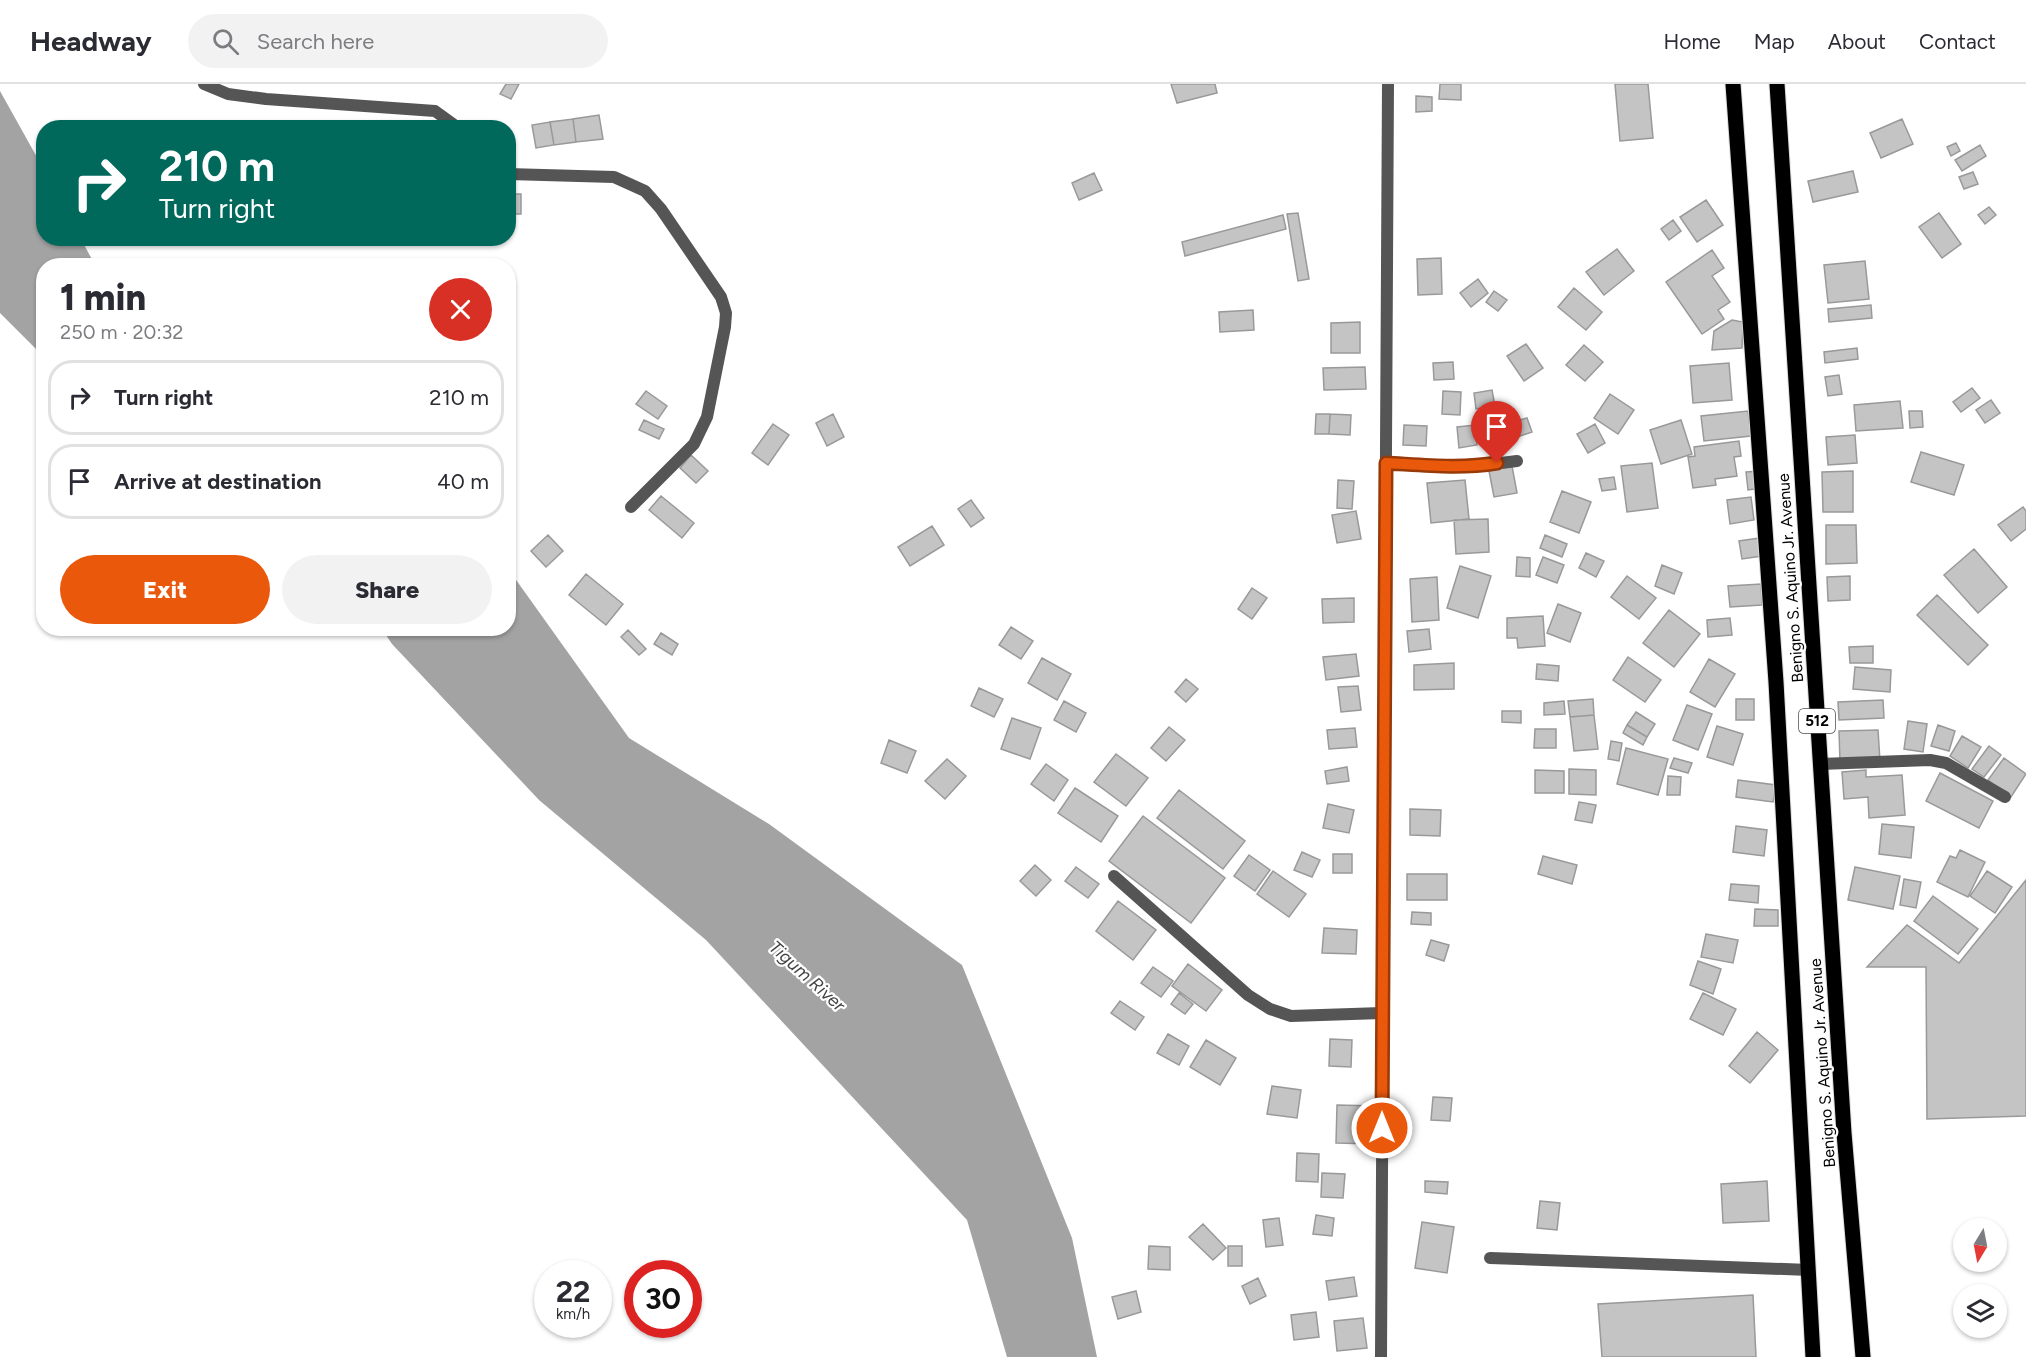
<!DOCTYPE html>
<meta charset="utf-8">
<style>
body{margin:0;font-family:Figtree,sans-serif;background:#f2f2f3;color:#2b2b33;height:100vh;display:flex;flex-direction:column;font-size:22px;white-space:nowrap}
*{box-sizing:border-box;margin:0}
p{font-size:20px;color:#7c7c81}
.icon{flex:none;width:33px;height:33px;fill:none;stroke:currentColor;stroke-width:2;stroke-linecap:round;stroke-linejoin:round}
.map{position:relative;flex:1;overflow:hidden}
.details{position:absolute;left:36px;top:174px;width:480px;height:378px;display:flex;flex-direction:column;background:#fff;border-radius:24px;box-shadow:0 2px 4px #0004}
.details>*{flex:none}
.guide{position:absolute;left:36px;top:36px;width:480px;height:126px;border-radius:24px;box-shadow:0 2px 4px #0004;background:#00695c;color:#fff;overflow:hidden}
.needle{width:39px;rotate:190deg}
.controls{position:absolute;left:1953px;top:1134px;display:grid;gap:12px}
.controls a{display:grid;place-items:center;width:54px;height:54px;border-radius:50%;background:#fff;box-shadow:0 2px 4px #0004;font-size:30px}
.speed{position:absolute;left:534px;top:1176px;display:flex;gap:12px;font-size:30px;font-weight:700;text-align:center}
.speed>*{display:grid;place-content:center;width:78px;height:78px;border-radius:50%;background:#fff;box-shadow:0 2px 4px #0004;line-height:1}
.speed small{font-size:15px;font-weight:400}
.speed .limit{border:9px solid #d22;background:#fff;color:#111}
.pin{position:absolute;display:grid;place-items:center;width:51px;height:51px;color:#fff;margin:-62px -26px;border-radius:50% 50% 50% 0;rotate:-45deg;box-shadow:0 0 6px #0007}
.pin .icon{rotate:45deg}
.me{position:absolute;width:66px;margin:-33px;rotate:0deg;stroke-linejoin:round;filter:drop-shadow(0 0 4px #0008)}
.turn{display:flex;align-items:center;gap:21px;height:126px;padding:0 24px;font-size:27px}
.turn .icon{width:78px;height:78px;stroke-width:2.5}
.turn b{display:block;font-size:42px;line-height:51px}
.round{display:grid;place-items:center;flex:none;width:63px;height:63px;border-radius:32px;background:#f2f2f3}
.headline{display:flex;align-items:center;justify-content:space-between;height:102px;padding:0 24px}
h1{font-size:36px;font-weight:800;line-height:45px}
.cta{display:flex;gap:12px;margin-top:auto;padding:12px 24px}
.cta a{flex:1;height:69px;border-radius:36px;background:#ea580c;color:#fff;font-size:24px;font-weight:800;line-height:69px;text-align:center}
.cta a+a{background:#f2f2f3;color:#2b2b33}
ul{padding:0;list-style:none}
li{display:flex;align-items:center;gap:18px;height:75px;margin:0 12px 9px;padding:0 12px;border:3px solid #e1e1e2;border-radius:24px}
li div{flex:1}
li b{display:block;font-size:22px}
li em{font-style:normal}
header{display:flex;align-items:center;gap:36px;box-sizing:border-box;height:84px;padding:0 30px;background:#fff;border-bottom:2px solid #e1e1e2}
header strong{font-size:28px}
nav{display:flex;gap:33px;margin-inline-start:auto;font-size:21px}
.search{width:420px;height:54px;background:#f2f2f3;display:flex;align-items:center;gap:15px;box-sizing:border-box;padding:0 21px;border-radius:33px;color:#7c7c81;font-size:22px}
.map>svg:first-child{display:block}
.water{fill:#a3a3a3}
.building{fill:#c4c4c4;stroke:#999;stroke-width:1.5}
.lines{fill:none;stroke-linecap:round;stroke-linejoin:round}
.primary-casing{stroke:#dbdbdb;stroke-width:17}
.minor{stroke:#555;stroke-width:12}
.primary{stroke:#000;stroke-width:15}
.route-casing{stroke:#983908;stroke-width:15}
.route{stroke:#ea580c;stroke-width:10}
.labels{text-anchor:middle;stroke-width:4.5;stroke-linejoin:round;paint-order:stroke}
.shield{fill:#fff;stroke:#4c4c4c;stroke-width:1.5}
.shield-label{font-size:15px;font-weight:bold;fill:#000}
.street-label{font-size:16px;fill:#000;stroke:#fff}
.water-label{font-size:18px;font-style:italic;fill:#444;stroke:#fff}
</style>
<header>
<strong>Headway</strong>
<div class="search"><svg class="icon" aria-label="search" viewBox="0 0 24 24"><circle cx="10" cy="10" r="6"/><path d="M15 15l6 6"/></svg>Search here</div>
<nav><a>Home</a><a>Map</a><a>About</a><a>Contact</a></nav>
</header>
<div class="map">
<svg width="2026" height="1273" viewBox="0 0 2026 1273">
<rect width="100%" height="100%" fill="#fff"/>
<path class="water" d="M 0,7 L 43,84 L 44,154 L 81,155 L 95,181 L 44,182 L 43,272 L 0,229 Z
M 509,486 L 629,654 L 769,740 L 962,881 L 1072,1154 L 1097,1273 L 1007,1273 L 967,1136 L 706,856 L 539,716 L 392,560 L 382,545 L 508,544 Z"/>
<path class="building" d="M 506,0 L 519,0 L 511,15 L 500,10 Z
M 1171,0 L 1215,0 L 1217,9 L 1177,19 Z
M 1440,0 L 1461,0 L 1461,16 L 1439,15 Z
M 1615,0 L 1648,0 L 1653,54 L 1620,57 Z
M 1416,12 L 1432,13 L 1432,27 L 1416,28 Z
M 599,31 L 603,55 L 576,58 L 573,35 Z
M 573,35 L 576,58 L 554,61 L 550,38 Z
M 1902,35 L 1913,60 L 1881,74 L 1870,49 Z
M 550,38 L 554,61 L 536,64 L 532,41 Z
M 1956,59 L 1960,67 L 1951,72 L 1947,63 Z
M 1980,61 L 1986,72 L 1962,87 L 1955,76 Z
M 1853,87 L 1858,108 L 1813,118 L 1808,97 Z
M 1973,88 L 1978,100 L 1964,105 L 1959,93 Z
M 1094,89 L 1102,106 L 1079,116 L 1072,99 Z
M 508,110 L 521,110 L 521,130 L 508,130 Z
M 1706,116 L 1723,141 L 1697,158 L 1680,133 Z
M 1989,123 L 1996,131 L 1985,140 L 1978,131 Z
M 1298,129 L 1309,195 L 1298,197 L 1287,130 Z
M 1939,129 L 1961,160 L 1942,174 L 1919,143 Z
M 1283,131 L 1286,145 L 1185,172 L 1182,158 Z
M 1673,136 L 1681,147 L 1669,156 L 1661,145 Z
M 1617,165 L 1634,187 L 1604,211 L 1586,188 Z
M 1712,166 L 1724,184 L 1712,192 L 1730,218 L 1718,226 L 1724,235 L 1702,250 L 1666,198 Z
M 1441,174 L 1442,210 L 1418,211 L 1417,175 Z
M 1865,177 L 1869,215 L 1828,219 L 1824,181 Z
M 1478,195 L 1488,209 L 1471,223 L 1460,209 Z
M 1574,204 L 1602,228 L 1586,246 L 1558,223 Z
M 1494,207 L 1507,216 L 1498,227 L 1486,218 Z
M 1871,221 L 1872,234 L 1829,238 L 1828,225 Z
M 1253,226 L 1254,246 L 1220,248 L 1219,228 Z
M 1732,236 L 1743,238 L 1742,264 L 1712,266 L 1714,247 Z
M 1360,238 L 1360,269 L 1331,269 L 1331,239 Z
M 1526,260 L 1543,284 L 1524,297 L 1507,272 Z
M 1584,261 L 1603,278 L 1585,297 L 1566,281 Z
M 1857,264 L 1858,275 L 1825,279 L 1824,268 Z
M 1453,278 L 1454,295 L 1434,296 L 1433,279 Z
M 1729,279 L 1732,316 L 1693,319 L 1690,282 Z
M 1365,283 L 1366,305 L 1324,306 L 1323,284 Z
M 1839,291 L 1842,310 L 1828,312 L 1825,293 Z
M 1972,304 L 1980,314 L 1961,328 L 1953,318 Z
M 1492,306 L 1495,322 L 1476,325 L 1474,309 Z
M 646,307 L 667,322 L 658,335 L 636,320 Z
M 1443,307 L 1461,308 L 1460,331 L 1442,330 Z
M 1610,310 L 1634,326 L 1618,350 L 1594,334 Z
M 1991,316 L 2000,329 L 1985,339 L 1976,326 Z
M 1900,317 L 1903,344 L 1856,347 L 1854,321 Z
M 1748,327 L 1751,352 L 1704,357 L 1701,332 Z
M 1909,327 L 1922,327 L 1923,343 L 1910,344 Z
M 833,330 L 844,353 L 827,362 L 816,339 Z
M 1316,330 L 1330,330 L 1329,350 L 1315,350 Z
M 1330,330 L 1351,331 L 1350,351 L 1329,350 Z
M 1527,334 L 1532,348 L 1517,353 L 1512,338 Z
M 644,336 L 664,345 L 659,355 L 639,346 Z
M 1681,336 L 1692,370 L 1661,380 L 1650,346 Z
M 773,340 L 789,351 L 768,381 L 752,369 Z
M 1595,340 L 1605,359 L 1588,369 L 1577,350 Z
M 1404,341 L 1427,342 L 1426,362 L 1403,361 Z
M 1475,341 L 1477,361 L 1459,364 L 1457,343 Z
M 1504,341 L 1505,356 L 1493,357 L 1492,342 Z
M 1855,351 L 1857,379 L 1828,381 L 1826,353 Z
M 1739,357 L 1741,372 L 1734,373 L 1737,392 L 1715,395 L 1716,401 L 1693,404 L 1688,373 L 1695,372 L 1694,363 Z
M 1921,368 L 1964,381 L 1954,411 L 1911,398 Z
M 691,371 L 708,387 L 696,399 L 680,384 Z
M 1652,379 L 1658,424 L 1627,428 L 1621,382 Z
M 1512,382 L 1517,409 L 1494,413 L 1489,387 Z
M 1759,387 L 1761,404 L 1748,406 L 1746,388 Z
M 1853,387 L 1853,428 L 1823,428 L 1822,388 Z
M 1614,393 L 1616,405 L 1602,407 L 1599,395 Z
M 1338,396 L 1354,397 L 1352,425 L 1337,424 Z
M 1465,396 L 1469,435 L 1431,439 L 1427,399 Z
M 1562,407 L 1591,418 L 1579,449 L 1550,438 Z
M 661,412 L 694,439 L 682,454 L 649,426 Z
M 1751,413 L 1754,436 L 1730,440 L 1727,416 Z
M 971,416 L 984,434 L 971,443 L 958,425 Z
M 2023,423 L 2026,427 L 2026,445 L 2011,457 L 1998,441 Z
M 1356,427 L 1361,455 L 1337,459 L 1332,431 Z
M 1488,435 L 1489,468 L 1456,470 L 1454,436 Z
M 1826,441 L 1856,441 L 1857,479 L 1826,480 Z
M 932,442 L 944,461 L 910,482 L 898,463 Z
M 548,451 L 563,467 L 546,483 L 531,467 Z
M 1545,451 L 1567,460 L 1562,473 L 1540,464 Z
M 1759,454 L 1762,472 L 1742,475 L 1739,457 Z
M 1974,465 L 2007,503 L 1978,529 L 1944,491 Z
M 1586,469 L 1604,477 L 1596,493 L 1579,484 Z
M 1517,473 L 1530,474 L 1530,493 L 1516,492 Z
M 1543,473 L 1564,481 L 1557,499 L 1536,491 Z
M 1662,481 L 1682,489 L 1674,510 L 1655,502 Z
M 1460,482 L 1491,492 L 1478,534 L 1447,524 Z
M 586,490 L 623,520 L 606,541 L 569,511 Z
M 1627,492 L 1656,514 L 1639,535 L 1611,513 Z
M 1850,492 L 1850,516 L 1828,517 L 1827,493 Z
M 1437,493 L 1439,536 L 1412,538 L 1410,495 Z
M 1761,500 L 1762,521 L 1730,523 L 1728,502 Z
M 1252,504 L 1267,514 L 1252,535 L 1238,525 Z
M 1937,511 L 1988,561 L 1968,581 L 1917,531 Z
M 1354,514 L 1354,538 L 1323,539 L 1322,515 Z
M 1558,520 L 1581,529 L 1570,558 L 1547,549 Z
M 1669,526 L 1700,550 L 1674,583 L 1643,559 Z
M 1543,532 L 1545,562 L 1518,564 L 1517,554 L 1507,554 L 1507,534 Z
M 1730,534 L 1732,551 L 1708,553 L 1707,536 Z
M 1011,543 L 1033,557 L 1021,575 L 999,561 Z
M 1429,545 L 1431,565 L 1409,568 L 1407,547 Z
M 628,546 L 646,565 L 639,571 L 621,553 Z
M 661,549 L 678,560 L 672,571 L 654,560 Z
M 1873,562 L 1873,579 L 1850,579 L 1849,563 Z
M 1356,570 L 1359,592 L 1326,596 L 1323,573 Z
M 1628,573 L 1661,596 L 1645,618 L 1613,596 Z
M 1042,574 L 1071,590 L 1057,616 L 1028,599 Z
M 1709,575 L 1735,590 L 1715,623 L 1690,608 Z
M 1454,579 L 1454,605 L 1414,606 L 1414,581 Z
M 1537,580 L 1559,582 L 1558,597 L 1536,595 Z
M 1855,583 L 1891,586 L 1890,608 L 1853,605 Z
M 1186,595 L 1198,605 L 1186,618 L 1175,608 Z
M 1358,602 L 1361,626 L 1341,628 L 1338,603 Z
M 979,604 L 1003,615 L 994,633 L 971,622 Z
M 1593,615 L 1594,631 L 1570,633 L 1568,617 Z
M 1736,615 L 1754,615 L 1754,636 L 1736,636 Z
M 1883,616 L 1884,634 L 1839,636 L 1838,618 Z
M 1064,617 L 1086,629 L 1076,648 L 1054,636 Z
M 1564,617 L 1565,630 L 1544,631 L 1544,619 Z
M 1687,621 L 1712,630 L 1698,666 L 1673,656 Z
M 1502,627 L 1521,627 L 1521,639 L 1502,638 Z
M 1636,628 L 1655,640 L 1647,653 L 1627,641 Z
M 1594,631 L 1598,665 L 1574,667 L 1570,633 Z
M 1012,634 L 1041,644 L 1030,675 L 1001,665 Z
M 1908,637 L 1927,640 L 1923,668 L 1904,665 Z
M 1627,641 L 1647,653 L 1643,661 L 1623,649 Z
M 1938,641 L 1955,647 L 1949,667 L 1931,662 Z
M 1717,642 L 1743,650 L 1733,681 L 1707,673 Z
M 1169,643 L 1185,656 L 1166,677 L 1151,664 Z
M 1355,644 L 1357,663 L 1329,665 L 1327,646 Z
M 1535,645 L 1556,645 L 1556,664 L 1534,664 Z
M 1878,646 L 1880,677 L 1840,678 L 1839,647 Z
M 1962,652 L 1981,663 L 1968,684 L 1950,672 Z
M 889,656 L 916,667 L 907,689 L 881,679 Z
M 1611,657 L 1622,659 L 1619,677 L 1608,675 Z
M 1989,662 L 2001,671 L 1984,693 L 1972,685 Z
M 1626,664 L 1668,675 L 1658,711 L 1617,700 Z
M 1116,670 L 1148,694 L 1126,722 L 1094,698 Z
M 1674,674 L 1692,679 L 1688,689 L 1670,684 Z
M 2004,674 L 2026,690 L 2011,713 L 1988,696 Z
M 947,675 L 966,692 L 945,715 L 925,697 Z
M 1046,680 L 1068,696 L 1054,717 L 1031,700 Z
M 1347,683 L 1349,697 L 1327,700 L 1325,687 Z
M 1569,685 L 1596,686 L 1596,711 L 1569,710 Z
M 1535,686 L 1564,687 L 1564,709 L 1535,709 Z
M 1866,686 L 1866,693 L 1902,691 L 1905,731 L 1869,734 L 1868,713 L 1844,715 L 1842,688 Z
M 1940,689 L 1993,717 L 1979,744 L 1926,717 Z
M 1668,692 L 1681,693 L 1680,711 L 1667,711 Z
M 1738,696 L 1776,701 L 1773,718 L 1736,713 Z
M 1075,704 L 1118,732 L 1101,758 L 1058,729 Z
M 1179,706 L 1245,757 L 1223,785 L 1157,734 Z
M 1579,718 L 1596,721 L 1592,739 L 1575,736 Z
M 1328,720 L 1354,726 L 1349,749 L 1323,744 Z
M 1410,725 L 1441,726 L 1440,752 L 1410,751 Z
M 1143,732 L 1225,794 L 1191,839 L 1109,777 Z
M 1882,740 L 1914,743 L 1911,774 L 1879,770 Z
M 1736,742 L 1767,746 L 1764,772 L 1733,768 Z
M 1960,766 L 1985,778 L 1968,813 L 1937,798 L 1950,772 L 1956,774 Z
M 1302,768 L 1320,776 L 1312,793 L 1294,786 Z
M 1333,770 L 1352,770 L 1352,789 L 1333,789 Z
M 1249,771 L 1270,786 L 1255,807 L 1234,792 Z
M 1543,772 L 1577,781 L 1572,800 L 1538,790 Z
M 1035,781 L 1051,796 L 1036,812 L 1020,797 Z
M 1076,783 L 1099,800 L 1088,814 L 1065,797 Z
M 1855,783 L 1900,792 L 1893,825 L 1848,816 Z
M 1273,787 L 1306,810 L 1289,833 L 1257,810 Z
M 1987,787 L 2012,803 L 1995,829 L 1970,812 Z
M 1407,790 L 1447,790 L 1447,816 L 1407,816 Z
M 1904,795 L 1921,798 L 1916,824 L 1900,821 Z
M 2026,796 L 2026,1032 L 1927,1035 L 1926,883 L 1867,883 L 1907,841 L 1959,879 Z
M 1731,800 L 1759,802 L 1758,819 L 1729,816 Z
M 1933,812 L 1978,845 L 1958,870 L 1914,837 Z
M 1118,817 L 1156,846 L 1133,876 L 1096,847 Z
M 1755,825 L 1778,826 L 1778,842 L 1754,842 Z
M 1412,828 L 1431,829 L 1431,841 L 1411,840 Z
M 1324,844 L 1357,846 L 1356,870 L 1322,869 Z
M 1706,850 L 1738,856 L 1733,879 L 1701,873 Z
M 1431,856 L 1449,861 L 1444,877 L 1426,871 Z
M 1698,877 L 1721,885 L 1713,910 L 1690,901 Z
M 1188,880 L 1222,906 L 1206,927 L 1172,902 Z
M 1153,883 L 1173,897 L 1161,913 L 1141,899 Z
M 1179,909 L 1193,920 L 1185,930 L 1171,920 Z
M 1703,909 L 1736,925 L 1723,951 L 1690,935 Z
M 1120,917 L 1144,933 L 1135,946 L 1111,929 Z
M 1757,948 L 1778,966 L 1750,999 L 1729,982 Z
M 1168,950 L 1189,962 L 1179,981 L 1157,969 Z
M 1330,955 L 1352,956 L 1351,983 L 1329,982 Z
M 1206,956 L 1236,974 L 1220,1001 L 1190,983 Z
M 1272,1002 L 1301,1006 L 1297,1034 L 1267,1030 Z
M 1433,1013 L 1452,1014 L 1450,1037 L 1431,1036 Z
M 1337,1021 L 1376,1022 L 1374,1060 L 1336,1059 Z
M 1297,1069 L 1319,1070 L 1318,1098 L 1296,1097 Z
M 1322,1089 L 1345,1090 L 1343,1114 L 1321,1113 Z
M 1425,1097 L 1448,1098 L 1447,1110 L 1425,1108 Z
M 1767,1097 L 1769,1137 L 1723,1139 L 1721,1100 Z
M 1540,1117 L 1560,1119 L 1557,1146 L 1537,1144 Z
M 1316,1131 L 1334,1134 L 1332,1152 L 1313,1150 Z
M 1279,1134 L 1283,1161 L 1266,1163 L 1263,1136 Z
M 1422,1138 L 1454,1143 L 1447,1189 L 1415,1184 Z
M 1203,1140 L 1226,1164 L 1213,1176 L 1189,1153 Z
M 1149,1162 L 1170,1163 L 1170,1186 L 1148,1185 Z
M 1228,1162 L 1242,1162 L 1242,1182 L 1228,1182 Z
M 1354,1193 L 1357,1212 L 1329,1216 L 1326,1197 Z
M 1258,1194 L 1266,1212 L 1250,1220 L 1242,1202 Z
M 1136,1207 L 1141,1228 L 1118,1235 L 1112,1213 Z
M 1753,1211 L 1756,1273 L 1602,1273 L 1598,1220 Z
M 1316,1228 L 1319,1253 L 1294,1256 L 1291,1231 Z
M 1363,1234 L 1367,1264 L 1337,1267 L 1334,1237 Z"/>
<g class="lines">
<defs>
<path id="primary" d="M 1733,0 L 1776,598 L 1813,1273
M 1777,0 L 1844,1049 L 1863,1273"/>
</defs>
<use href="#primary" class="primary-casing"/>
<path class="minor" d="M 204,0 L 228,10 L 266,15 L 435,27 L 453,40 L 454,44
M 508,90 L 614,93 L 645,107 L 661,125 L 721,213 L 726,229 L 725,243 L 707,333 L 694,360 L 631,423
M 1386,379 L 1447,383 L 1477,382 L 1517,377
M 1820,680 L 1930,676 L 1946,679 L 2005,713
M 1114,792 L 1248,911 L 1270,925 L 1291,932 L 1382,929
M 1490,1174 L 1809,1186
M 1381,1273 L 1388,0"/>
<use href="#primary" class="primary"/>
</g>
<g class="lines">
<defs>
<path id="route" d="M 1382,1044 L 1386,379 C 1423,381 1460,385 1497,379"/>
</defs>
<use href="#route" class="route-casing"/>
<use href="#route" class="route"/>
</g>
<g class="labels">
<rect class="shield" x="1799" y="625" width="36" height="24" rx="4.5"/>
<g class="shield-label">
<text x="1817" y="642">512</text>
</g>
<g class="street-label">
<text transform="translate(1790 494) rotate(-94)" y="6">Benigno S. Aquino Jr. Avenue</text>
<text transform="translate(1822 979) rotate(-94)" y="6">Benigno S. Aquino Jr. Avenue</text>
</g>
<g class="water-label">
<text transform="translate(807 892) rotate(42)" y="6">Tigum River</text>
</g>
</g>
</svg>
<div class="controls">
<a><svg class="needle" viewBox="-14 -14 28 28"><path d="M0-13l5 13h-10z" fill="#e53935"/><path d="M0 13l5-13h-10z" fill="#7c7c81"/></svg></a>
<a><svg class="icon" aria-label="layers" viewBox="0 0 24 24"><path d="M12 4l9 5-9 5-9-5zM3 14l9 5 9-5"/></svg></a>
</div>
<div class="speed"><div>22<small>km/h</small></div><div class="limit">30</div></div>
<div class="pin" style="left:1497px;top:379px;background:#d93025"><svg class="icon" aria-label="arrive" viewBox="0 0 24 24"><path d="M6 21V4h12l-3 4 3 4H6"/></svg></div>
<svg class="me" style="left:1382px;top:1044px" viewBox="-20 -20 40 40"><circle r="17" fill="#ea580c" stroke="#fff" stroke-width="3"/><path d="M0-11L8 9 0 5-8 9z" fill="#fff"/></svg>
<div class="guide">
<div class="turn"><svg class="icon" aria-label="right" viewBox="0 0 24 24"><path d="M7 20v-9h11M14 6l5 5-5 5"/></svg><div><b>210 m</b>Turn right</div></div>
</div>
<section class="details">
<div class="headline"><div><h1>1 min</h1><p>250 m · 20:32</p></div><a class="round" style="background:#d93025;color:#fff"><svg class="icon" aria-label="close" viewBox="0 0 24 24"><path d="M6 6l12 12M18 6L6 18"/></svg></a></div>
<ul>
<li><svg class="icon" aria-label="right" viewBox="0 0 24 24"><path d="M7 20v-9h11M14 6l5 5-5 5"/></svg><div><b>Turn right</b></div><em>210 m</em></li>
<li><svg class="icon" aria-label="arrive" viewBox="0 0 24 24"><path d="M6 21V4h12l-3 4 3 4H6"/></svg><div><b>Arrive at destination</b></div><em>40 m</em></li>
</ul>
<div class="cta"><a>Exit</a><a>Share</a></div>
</section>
</div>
